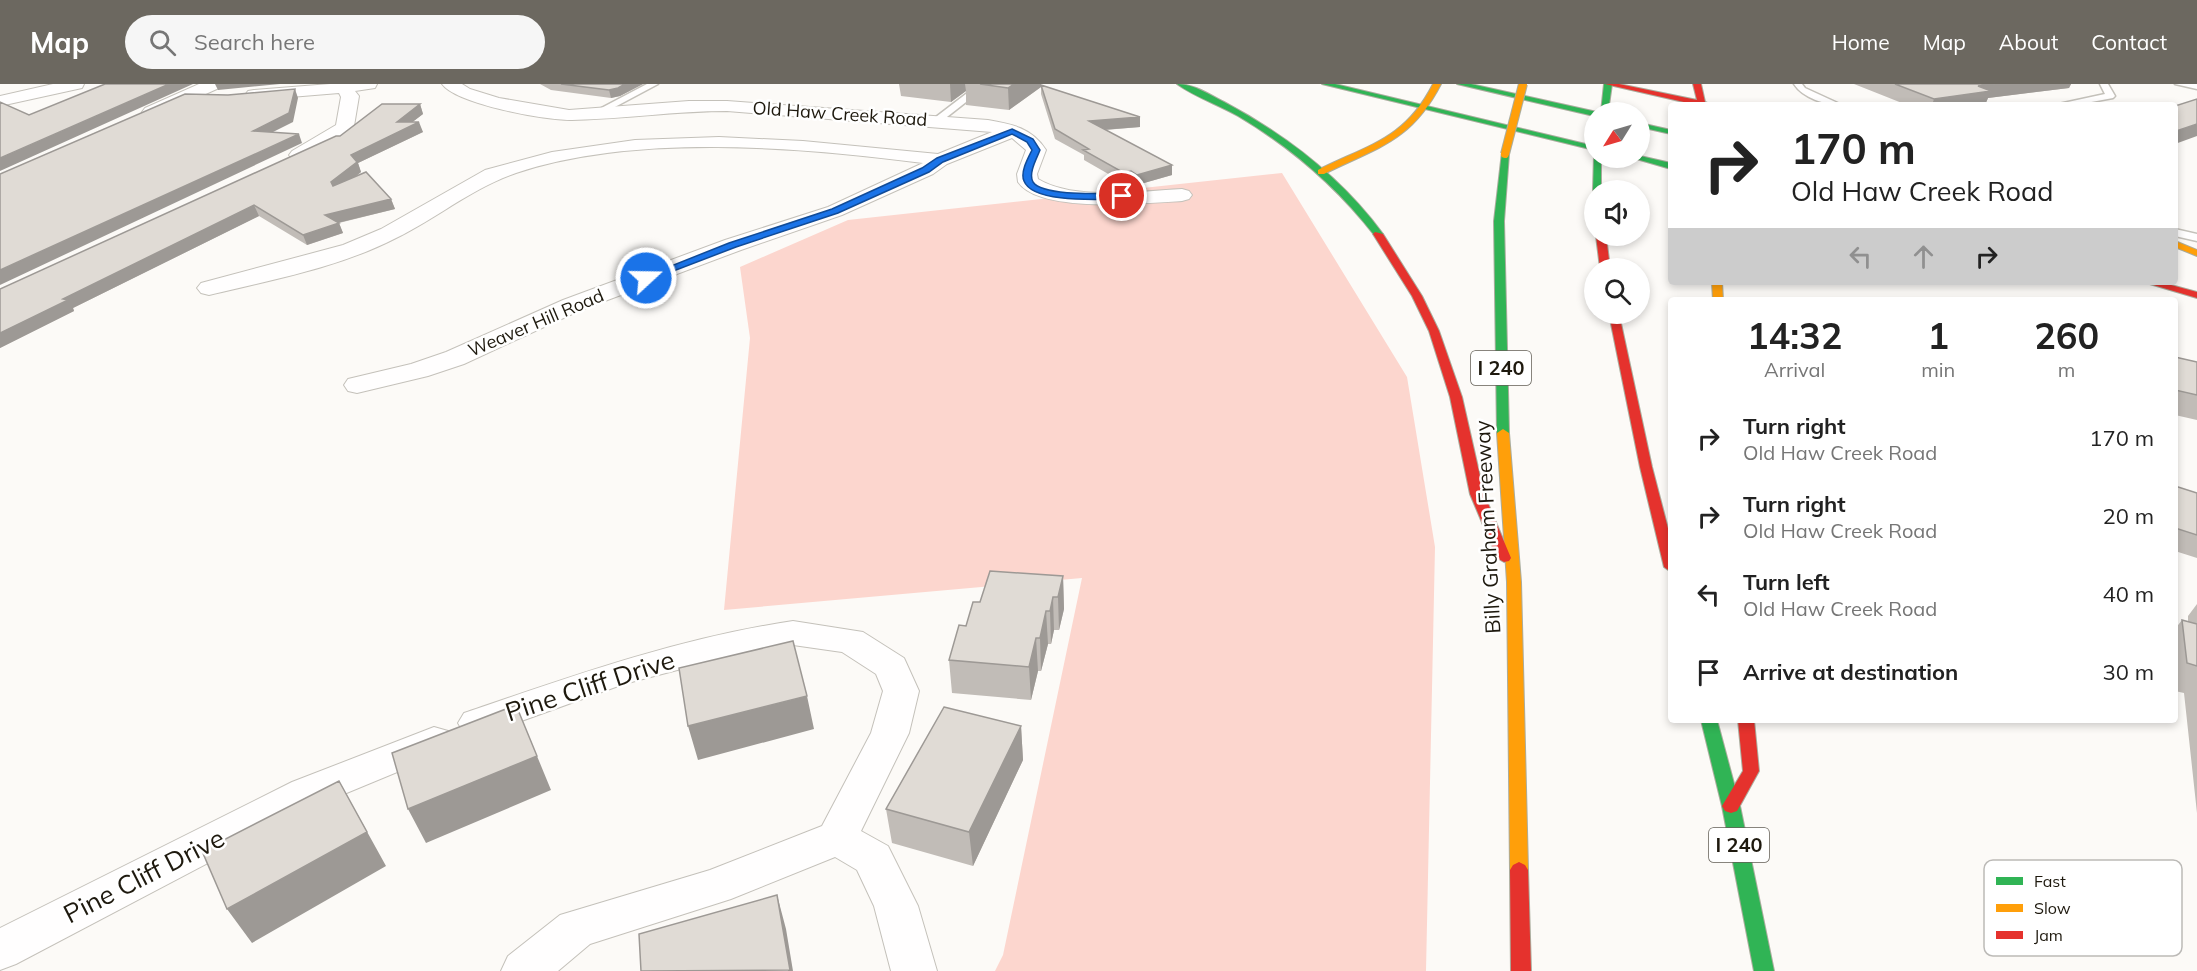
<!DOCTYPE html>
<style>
body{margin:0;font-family:Mulish,sans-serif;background:#f6f6f6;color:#222;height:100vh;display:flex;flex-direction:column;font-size:22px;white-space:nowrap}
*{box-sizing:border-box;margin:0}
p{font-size:20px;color:#767676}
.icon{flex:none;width:33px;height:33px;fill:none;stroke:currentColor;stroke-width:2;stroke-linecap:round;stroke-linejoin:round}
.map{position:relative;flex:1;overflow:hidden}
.sheet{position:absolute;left:1668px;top:213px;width:510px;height:426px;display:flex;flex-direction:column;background:#fff;border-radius:6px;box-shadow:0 3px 9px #0003}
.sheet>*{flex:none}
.guide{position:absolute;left:1668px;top:18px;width:510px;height:183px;border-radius:6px;box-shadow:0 3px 9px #0003;background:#fff;color:#222;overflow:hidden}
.needle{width:39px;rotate:233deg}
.buttons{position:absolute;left:1584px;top:18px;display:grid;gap:12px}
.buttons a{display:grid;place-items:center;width:66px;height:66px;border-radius:50%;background:#fff;box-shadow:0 3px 9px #0003;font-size:30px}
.pin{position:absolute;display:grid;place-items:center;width:51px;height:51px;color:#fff;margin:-26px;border:3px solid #fff;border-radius:50%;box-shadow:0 2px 6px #0007}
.me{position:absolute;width:66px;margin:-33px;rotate:69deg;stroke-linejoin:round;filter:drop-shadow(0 0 4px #0008)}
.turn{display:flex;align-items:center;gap:21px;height:126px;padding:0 24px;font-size:27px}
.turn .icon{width:78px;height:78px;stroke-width:2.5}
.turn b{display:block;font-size:42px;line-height:51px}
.lanes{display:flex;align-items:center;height:57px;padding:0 24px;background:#0003;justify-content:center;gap:30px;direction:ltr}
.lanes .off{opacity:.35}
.eta{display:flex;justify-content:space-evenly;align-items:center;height:102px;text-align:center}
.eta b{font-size:36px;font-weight:700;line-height:42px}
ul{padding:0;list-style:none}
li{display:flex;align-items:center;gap:18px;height:78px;padding:0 24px}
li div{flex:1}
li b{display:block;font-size:22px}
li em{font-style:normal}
header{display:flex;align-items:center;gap:36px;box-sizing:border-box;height:84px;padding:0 30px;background:#6c6860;color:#fff}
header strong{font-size:28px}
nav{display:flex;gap:33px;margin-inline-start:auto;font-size:21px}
.search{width:420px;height:54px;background:#f6f6f6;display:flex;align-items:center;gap:15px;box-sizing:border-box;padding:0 21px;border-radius:33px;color:#767676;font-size:22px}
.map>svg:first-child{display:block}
.green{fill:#fcd6ce}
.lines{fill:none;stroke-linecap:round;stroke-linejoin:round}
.lane-casing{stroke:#c4c1ba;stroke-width:3}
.street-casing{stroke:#c4c1ba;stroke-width:2}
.fast-casing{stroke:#abad9e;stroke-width:2}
.slow-casing{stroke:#abad9e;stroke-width:2}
.jam-casing{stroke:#abad9e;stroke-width:2}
.lane{fill:#fffefe;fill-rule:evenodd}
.street{fill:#fffefe;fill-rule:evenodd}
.fast{fill:#30b455;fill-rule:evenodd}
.slow{fill:#ff9f0a;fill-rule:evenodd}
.jam{fill:#e5322d;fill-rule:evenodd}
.slow-bridge-casing{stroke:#abad9e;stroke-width:10;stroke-linecap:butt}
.slow-bridge{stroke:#ff9f0a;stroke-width:8}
.wall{fill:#c1bcb7}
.shaded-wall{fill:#9d9995}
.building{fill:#e0dbd5;stroke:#9d9995;stroke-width:1.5}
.route{fill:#1a73e8;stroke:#114b97;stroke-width:1.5}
.labels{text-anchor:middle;stroke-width:5;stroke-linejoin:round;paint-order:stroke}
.far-street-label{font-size:18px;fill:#1e190e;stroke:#fff}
.shield{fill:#fff;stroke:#625e56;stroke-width:1.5}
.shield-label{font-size:20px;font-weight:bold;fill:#1e190e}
.street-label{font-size:21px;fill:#1e190e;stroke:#fff}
.near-street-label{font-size:26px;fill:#1e190e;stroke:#fff}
.key{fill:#fff;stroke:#bcbab7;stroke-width:1.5}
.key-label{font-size:16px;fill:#1e190e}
</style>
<header>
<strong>Map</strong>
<div class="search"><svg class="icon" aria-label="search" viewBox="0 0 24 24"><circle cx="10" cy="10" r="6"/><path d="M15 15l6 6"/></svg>Search here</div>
<nav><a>Home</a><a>Map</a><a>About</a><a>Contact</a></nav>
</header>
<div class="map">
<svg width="2197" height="887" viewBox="0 0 2197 887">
<rect width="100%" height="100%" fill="#fcfaf7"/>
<path class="green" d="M 1282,89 L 1407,293 L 1435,463 L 1426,887 L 995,887 L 1003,871 L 1082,494 L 724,526 L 750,254 L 740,183 L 848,136 Z"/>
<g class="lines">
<defs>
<path id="lane" d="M 647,0 L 658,0 L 598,32 L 590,30 Z
M 979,0 L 989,0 L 938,40 L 932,40 L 932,36 Z
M 1794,0 L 1802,0 L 1805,4 L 1842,21 C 1825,21 1803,14 1794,0 Z
M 2100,0 L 2108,0 L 2115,12 L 2113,14 L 2075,21 L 2054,21 L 2105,10 Z
M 2175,0 L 2197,0 L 2197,5 Z
M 2175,145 L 2197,150 L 2197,157 L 2175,152 Z"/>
<path id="street" d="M 53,0 L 84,0 L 82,4 L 0,22 L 0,12 Z
M 199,0 L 221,0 L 219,4 L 157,32 L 145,32 L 142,28 L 145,24 Z
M 330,0 L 377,0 L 375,4 L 355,7 L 359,12 L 354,42 L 347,52 L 299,77 L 292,75 L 289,71 L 292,67 L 336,41 L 341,13 L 339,9 L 254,16 L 248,15 L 245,11 L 248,7 L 254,6 Z
M 442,0 L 462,0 L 470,5 L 499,14 L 569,26 L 689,17 L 727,17 L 988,36 C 1012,40 1032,44 1046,66 L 1037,90 L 1038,95 C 1074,117 1141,107 1182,105 L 1189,107 L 1192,111 L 1189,115 L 1182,117 C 1146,119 1040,130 1018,98 L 1017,90 L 1026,66 L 1012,54 L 947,80 L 933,90 L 842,131 L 741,166 L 581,226 L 464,280 L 428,292 L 357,309 L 348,307 L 344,301 L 348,295 L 411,280 L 446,268 L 563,216 L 725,156 L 828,123 L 923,79 C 799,63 635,49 516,89 C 472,104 437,134 396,154 C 338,184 271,196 209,211 L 201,209 L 197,204 L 201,199 L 343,161 L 381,145 L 485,86 L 552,68 L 635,56 L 719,53 L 803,57 L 938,70 L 992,48 L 727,27 C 675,27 624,35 572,36 C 547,37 456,20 442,0 Z
M 793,537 L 863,548 L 904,574 L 919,607 L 909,649 L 861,747 L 888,762 L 918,822 L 937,887 L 891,887 L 874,822 L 857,786 L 835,773 L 731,815 L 590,860 L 558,887 L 501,887 L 508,872 L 560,831 L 710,786 L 822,742 L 871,649 L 883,607 L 876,590 L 842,568 L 793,561 L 746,568 L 624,600 L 477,653 L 464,649 L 458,639 L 464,629 C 572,592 679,554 793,537 Z
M 434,643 L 448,647 L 453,657 L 448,667 L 320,720 L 16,880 L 0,886 L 0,844 L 292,698 Z"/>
<path id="fast" d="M 1177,0 C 1194,0 1210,11 1224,18 C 1286,51 1341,93 1383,150 L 1381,152 L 1375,152 C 1336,102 1292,64 1238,32 C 1219,21 1195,13 1177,0 Z
M 1322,0 L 1335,0 L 1594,62 L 1594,66 Z
M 1457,0 L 1471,0 L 1597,28 L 1594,28 L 1594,32 Z
M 1604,0 L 1612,0 L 1608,28 L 1601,28 Z
M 1640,39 L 1671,46 L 1671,50 L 1640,43 Z
M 1502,68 L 1509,70 L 1504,137 L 1509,349 L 1503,353 L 1497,349 L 1494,137 Z
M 1594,72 L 1601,74 L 1601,106 L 1594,108 L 1593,106 Z
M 1640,72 L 1671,79 L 1671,85 L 1633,74 Z
M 1701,636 L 1717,636 L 1740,722 L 1774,887 L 1754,887 L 1722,722 Z"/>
<path id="slow" d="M 1433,0 L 1441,0 C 1411,58 1378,63 1324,90 L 1318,90 L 1318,86 C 1370,60 1405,55 1433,0 Z
M 2175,157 L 2197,166 L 2197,172 L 2175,163 Z
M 1712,198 L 1722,198 L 1723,216 L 1713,216 Z
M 1503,345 L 1509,349 L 1521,498 L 1528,786 L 1525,791 L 1519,794 L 1513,791 L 1510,786 L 1507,498 L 1497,349 Z"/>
<path id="jam" d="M 1605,0 L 1619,0 L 1697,16 L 1693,0 L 1701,0 L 1705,18 L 1712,21 L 1697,21 Z
M 1375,148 L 1383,150 L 1422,212 L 1439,247 L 1462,313 L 1484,410 L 1511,474 L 1509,477 L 1504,478 L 1497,474 L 1470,410 L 1450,313 L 1429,247 L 1412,212 L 1373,150 Z
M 1596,152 L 1606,152 L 1610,184 L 1600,184 Z
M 2143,198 L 2160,198 L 2197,208 L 2197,214 Z
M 1609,230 L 1619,230 L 1652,383 L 1671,456 L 1671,488 L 1664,483 L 1640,383 Z
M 1738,636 L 1754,636 L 1759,687 L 1737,727 L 1731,729 L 1725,727 L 1722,722 L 1743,687 Z
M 1519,778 L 1525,781 L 1528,786 L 1531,887 L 1511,887 L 1510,786 L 1513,781 Z"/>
</defs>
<use href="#lane" class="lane-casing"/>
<use href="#street" class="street-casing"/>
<use href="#fast" class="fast-casing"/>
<use href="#slow" class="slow-casing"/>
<use href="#jam" class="jam-casing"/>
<use href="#lane" class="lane"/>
<use href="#street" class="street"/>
<use href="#fast" class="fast"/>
<use href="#slow" class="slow"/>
<use href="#jam" class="jam"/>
<defs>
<path id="slow-bridge" d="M 1505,70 L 1523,0"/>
</defs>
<use href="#slow-bridge" class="slow-bridge-casing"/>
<use href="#slow-bridge" class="slow-bridge"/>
</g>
<path class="wall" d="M 540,0 L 643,0 L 620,12 L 611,14 L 551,6 Z
M 899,0 L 1041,0 L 1041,1 L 1140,33 L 1140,43 L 1105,46 L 1172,91 L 1137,101 L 1131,97 L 1124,99 L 1084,76 L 1084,71 L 1055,55 L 1041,10 L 1041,3 L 1009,26 L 966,21 L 966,7 L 951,18 L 901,12 Z
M 1854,0 L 2071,0 L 2069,4 L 1988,14 L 1985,21 L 1907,21 Z
M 420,20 L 423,30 L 412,38 L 423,48 L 358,79 L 361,88 L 355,93 L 391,115 L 395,125 L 339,139 L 343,149 L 307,161 L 259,132 L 73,224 L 74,227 L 0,264 L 0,205 L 340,52 Z
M 2175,273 L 2197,278 L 2197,336 L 2175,331 Z
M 2175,402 L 2197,409 L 2197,474 L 2175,467 Z
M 1063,492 L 1064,525 L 1059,546 L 1054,546 L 1051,560 L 1048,560 L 1041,587 L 1038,587 L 1031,616 L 952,609 L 949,576 L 966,542 L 980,518 Z
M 2197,520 L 2197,729 L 2184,609 L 2175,607 L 2175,545 L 2182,536 L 2188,538 L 2188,532 Z
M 1021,642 L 1023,676 L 973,782 L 892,759 L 886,725 Z"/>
<path class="shaded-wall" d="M 169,0 L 193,0 L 0,87 L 0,74 Z
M 215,0 L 280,0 L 218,6 Z
M 625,0 L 643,0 L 620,12 L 611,14 L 609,6 Z
M 950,0 L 965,0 L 966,7 L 951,18 Z
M 1014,0 L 1041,0 L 1041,3 L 1009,26 L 1008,4 Z
M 1995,0 L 2071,0 L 2069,4 L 1988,14 L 1985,21 L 1932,21 L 1934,15 L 1978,2 Z
M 295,5 L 298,14 L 293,38 L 257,56 L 253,47 Z
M 420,20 L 423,30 L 401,47 L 419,38 L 423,48 L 358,79 L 361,88 L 335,109 L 331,98 L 351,71 L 397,38 Z
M 1140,33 L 1140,43 L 1089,47 L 1089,37 Z
M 2197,40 L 2197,52 L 2175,60 L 2175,49 L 2176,47 Z
M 299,50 L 302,59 L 0,201 L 0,186 Z
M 1172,81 L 1172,91 L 1137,101 L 1137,91 Z
M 1131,87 L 1131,97 L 1124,99 L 1124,89 Z
M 391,115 L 395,125 L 329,141 L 325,131 Z
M 254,121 L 259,132 L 73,224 L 74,227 L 0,264 L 0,249 L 63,215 Z
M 339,139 L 343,149 L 307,161 L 303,151 Z
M 1063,492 L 1064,525 L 1059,546 L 1058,513 Z
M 1053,513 L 1054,546 L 1051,560 L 1050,527 Z
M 1046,527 L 1048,560 L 1041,587 L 1040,554 Z
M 1036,554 L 1038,587 L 1031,616 L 1029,583 Z
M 807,612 L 814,645 L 698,676 L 688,642 Z
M 516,621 L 551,706 L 426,759 L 408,725 Z
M 1021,642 L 1023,676 L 973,782 L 969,748 Z
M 339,697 L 386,782 L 252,859 L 227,825 Z
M 777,811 L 786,845 L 793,887 L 788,887 Z"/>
<path class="building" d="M 105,0 L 169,0 L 0,74 L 0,18 L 29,31 Z
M 561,0 L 625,0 L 618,4 L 609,6 Z
M 980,0 L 1014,0 L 1008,4 Z
M 1895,0 L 1995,0 L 1978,2 L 1991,7 L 1934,15 Z
M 1041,1 L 1140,33 L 1089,37 L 1172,81 L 1137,91 L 1131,87 L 1124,89 L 1083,66 L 1089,65 L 1055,45 Z
M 295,5 L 289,29 L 253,47 L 299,50 L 0,186 L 0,90 L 185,10 L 228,11 Z
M 2197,15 L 2197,40 L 2176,47 L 2175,53 L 2175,22 Z
M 382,20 L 420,20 L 397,38 L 419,38 L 351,71 L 357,78 L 331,98 L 333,102 L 366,88 L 391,115 L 325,131 L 339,139 L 303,151 L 254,121 L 63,215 L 68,216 L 0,249 L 0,205 L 336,52 L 340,52 Z
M 2175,273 L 2197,278 L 2197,311 L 2175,306 Z
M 2175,402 L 2197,409 L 2197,451 L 2175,444 Z
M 990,487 L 1063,492 L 1058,513 L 1053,513 L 1050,527 L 1046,527 L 1040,554 L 1036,554 L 1029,583 L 949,576 L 959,541 L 966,542 L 973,518 L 980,518 Z
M 2182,536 L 2197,540 L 2197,582 L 2187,579 Z
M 793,557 L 807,612 L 688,642 L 679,584 Z
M 516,621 L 537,672 L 408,725 L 392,669 Z
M 944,623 L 1021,642 L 969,748 L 886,725 Z
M 339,697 L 367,748 L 227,825 L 202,767 Z
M 777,811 L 790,886 L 641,887 L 639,850 Z"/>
<path class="route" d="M 1012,45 L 1033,55 L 1040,66 C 1037,74 1028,89 1033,98 C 1043,113 1105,109 1122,109 L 1126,112 L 1122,115 C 1101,115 1033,120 1024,97 C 1020,88 1028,74 1032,66 L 1027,58 L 1012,50 L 943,78 L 929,88 L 838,129 L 736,163 L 650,196 L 641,194 L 729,159 L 832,125 L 922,84 L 937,74 Z"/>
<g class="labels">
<g class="far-street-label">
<text transform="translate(840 30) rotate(4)" y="6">Old Haw Creek Road</text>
<text transform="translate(536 239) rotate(-23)" y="6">Weaver Hill Road</text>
</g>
<g class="shield">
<rect x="1471" y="267" width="60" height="34" rx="4.5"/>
<rect x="1709" y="744" width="60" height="34" rx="4.5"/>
</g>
<g class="shield-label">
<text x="1501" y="291">I 240</text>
<text x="1739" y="768">I 240</text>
</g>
<g class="street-label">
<text transform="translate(1488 443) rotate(-93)" y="7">Billy Graham Freeway</text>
</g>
<g class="near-street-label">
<text transform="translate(590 602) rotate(-18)" y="9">Pine Cliff Drive</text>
<text transform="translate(144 792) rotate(-27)" y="9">Pine Cliff Drive</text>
</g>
</g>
<rect x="1984" y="776" width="198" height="96" rx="9" class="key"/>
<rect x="1996" y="793" width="27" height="8" fill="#30b455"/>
<rect x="1996" y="820" width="27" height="8" fill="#ff9f0a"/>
<rect x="1996" y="847" width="27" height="8" fill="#e5322d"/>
<g class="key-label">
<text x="2034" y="803">Fast</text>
<text x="2034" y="830">Slow</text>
<text x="2034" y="857">Jam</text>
</g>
</svg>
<div class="buttons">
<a><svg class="needle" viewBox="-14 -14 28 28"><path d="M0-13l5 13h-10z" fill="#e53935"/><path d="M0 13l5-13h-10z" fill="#767676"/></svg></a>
<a><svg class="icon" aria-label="sound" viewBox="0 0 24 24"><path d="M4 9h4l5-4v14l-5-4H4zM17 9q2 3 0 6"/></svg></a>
<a><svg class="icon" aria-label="search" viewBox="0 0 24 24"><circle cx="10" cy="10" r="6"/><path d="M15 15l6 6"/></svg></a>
</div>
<div class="pin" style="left:1122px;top:112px;background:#d93025"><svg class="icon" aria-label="arrive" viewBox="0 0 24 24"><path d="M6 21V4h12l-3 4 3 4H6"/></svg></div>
<svg class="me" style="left:646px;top:194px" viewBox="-20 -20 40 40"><circle r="17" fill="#1a73e8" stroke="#fff" stroke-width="3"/><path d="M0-11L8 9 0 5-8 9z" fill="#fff"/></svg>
<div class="guide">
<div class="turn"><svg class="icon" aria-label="right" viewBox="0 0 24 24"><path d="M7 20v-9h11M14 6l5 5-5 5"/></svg><div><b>170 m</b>Old Haw Creek Road</div></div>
<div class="lanes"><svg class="icon off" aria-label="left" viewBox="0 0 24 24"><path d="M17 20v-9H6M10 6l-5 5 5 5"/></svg><svg class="icon off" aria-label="ahead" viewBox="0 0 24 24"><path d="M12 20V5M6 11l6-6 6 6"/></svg><svg class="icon" aria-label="right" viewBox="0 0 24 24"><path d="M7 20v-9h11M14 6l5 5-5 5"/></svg></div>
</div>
<section class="sheet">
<div class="eta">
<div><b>14:32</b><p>Arrival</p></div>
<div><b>1</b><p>min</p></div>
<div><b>260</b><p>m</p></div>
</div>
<ul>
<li><svg class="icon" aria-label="right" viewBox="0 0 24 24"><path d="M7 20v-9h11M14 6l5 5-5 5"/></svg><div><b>Turn right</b><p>Old Haw Creek Road</p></div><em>170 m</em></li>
<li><svg class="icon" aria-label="right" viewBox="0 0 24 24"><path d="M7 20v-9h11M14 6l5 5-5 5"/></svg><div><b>Turn right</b><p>Old Haw Creek Road</p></div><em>20 m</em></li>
<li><svg class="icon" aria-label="left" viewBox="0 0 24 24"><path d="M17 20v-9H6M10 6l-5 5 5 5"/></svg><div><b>Turn left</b><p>Old Haw Creek Road</p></div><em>40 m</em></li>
<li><svg class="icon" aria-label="arrive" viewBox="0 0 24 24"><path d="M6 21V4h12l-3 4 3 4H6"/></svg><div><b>Arrive at destination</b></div><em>30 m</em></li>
</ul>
</section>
</div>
